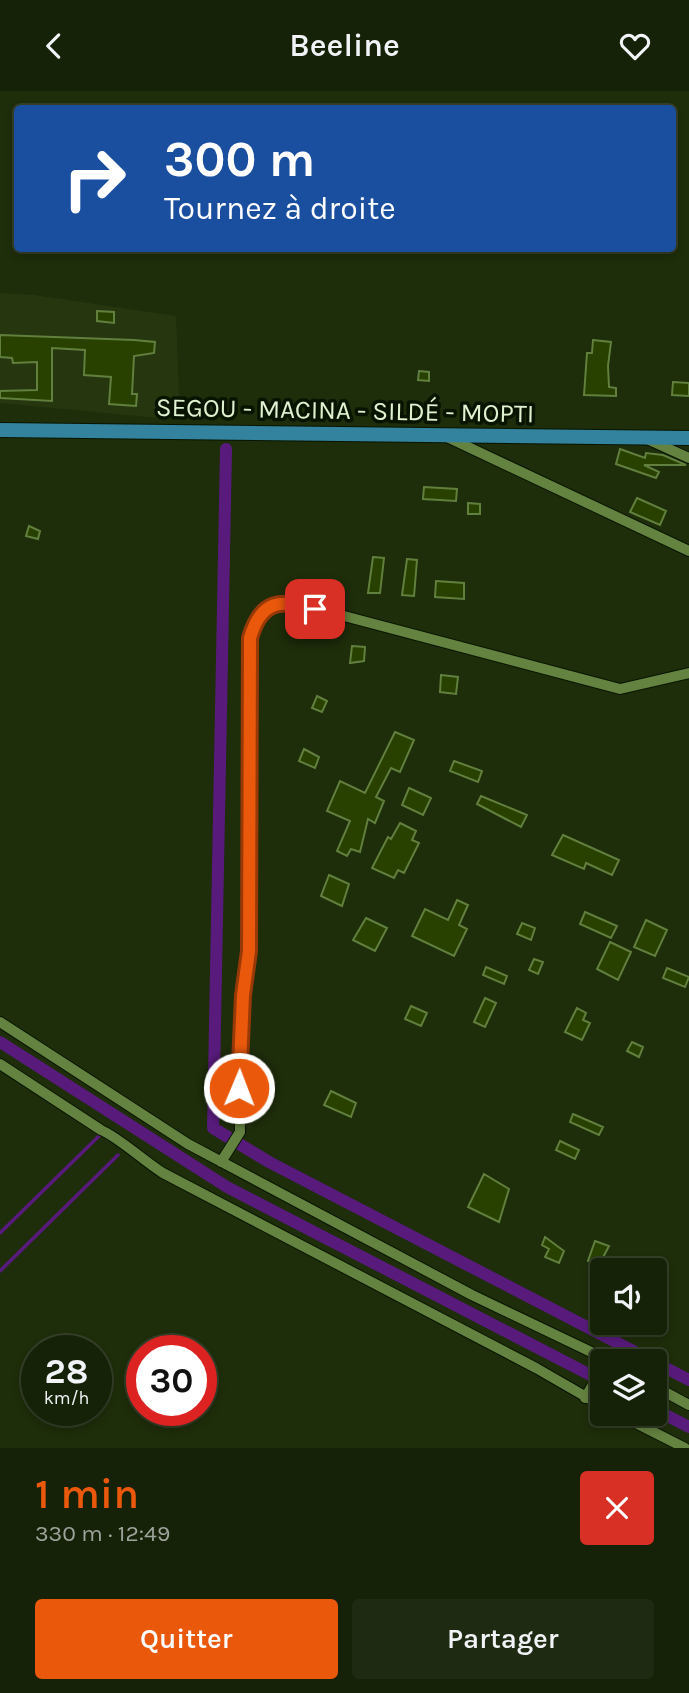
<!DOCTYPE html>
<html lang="fr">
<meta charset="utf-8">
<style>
body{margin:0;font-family:Karla,sans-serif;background:#1f2a12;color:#f1f3f6;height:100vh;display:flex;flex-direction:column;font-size:26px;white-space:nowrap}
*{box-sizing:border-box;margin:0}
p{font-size:23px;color:#9ea49c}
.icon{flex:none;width:38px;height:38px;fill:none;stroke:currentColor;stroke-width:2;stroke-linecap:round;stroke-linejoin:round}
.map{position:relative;height:1357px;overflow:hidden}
.panel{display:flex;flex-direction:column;background:#162208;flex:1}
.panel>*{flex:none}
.hud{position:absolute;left:14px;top:14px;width:662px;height:147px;border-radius:7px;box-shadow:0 4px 10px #0003,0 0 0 2px #353f29;background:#1a4fa0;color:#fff;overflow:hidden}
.buttons{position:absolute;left:590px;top:1167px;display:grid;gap:14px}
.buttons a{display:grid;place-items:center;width:77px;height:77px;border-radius:7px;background:#162208;box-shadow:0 4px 10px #0003,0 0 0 2px #353f29;font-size:35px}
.speed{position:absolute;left:21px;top:1244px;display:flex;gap:14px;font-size:35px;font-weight:700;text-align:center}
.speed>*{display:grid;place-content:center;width:91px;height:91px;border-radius:50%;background:#162208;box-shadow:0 4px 10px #0003,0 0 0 2px #353f29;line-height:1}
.speed small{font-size:18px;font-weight:400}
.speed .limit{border:10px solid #d22;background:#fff;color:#111}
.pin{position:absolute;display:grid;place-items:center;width:60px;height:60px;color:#fff;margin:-30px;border-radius:14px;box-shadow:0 4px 10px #0006}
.me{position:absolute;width:77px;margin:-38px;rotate:1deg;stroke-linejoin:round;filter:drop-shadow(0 0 5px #0008)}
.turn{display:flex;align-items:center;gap:24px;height:147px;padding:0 35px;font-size:32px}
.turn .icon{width:91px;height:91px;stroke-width:2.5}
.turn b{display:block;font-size:49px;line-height:60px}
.round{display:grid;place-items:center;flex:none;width:74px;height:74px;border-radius:7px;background:#1f2a12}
.head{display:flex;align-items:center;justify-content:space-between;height:119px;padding:0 35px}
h1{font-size:42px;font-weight:600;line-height:52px;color:#ea580c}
.cta{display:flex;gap:14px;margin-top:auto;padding:14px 35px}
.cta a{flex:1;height:80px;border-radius:7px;background:#ea580c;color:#fff;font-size:28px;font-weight:600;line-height:80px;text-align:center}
.cta a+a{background:#1f2a12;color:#f1f3f6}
header{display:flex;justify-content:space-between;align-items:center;height:91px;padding:0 35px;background:#162208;font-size:32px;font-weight:600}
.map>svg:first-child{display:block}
.built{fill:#26370f}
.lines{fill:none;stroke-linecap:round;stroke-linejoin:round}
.stream{stroke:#581b7c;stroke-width:3.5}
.canal{stroke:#581b7c;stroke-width:12}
.building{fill:#284000;stroke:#617f3d;stroke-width:2}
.minor-casing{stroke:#081500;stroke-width:12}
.major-casing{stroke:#081500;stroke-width:16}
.minor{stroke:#648240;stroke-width:10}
.major{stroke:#33839e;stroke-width:14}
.route-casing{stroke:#983908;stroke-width:18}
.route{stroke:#ea580c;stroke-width:12}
.labels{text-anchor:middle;stroke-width:7;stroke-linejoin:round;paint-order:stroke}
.street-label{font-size:26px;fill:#dff1ce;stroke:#091400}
</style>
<header><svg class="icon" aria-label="back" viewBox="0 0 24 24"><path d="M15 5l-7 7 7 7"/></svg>Beeline<svg class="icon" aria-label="heart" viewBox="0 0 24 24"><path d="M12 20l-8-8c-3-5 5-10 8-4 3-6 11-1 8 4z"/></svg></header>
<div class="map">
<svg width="689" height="1357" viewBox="0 0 689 1357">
<rect width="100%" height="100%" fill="#1e2d0a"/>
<path class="built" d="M 0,202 L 34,204 L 176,225 L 180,329 L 0,312 Z"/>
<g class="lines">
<path class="stream" d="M 0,1142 L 100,1044
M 0,1180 L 118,1064"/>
<path class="canal" d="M 226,358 L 213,1037 L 269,1071 L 689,1289
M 0,951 L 227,1096 L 602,1290
M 654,1318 L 689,1336"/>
</g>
<path class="building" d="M 97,220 L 114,221 L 114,232 L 97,230 Z
M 0,244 L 134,249 L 155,251 L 154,262 L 134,265 L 132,303 L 137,303 L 136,315 L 109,313 L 111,286 L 84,284 L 85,259 L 52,257 L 52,310 L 0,307 L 0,300 L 37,299 L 37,271 L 13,272 L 12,267 L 0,266 Z
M 593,249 L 611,251 L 608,275 L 609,296 L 616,297 L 616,305 L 584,304 L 587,262 L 592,262 Z
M 419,280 L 429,281 L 429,290 L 418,289 Z
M 673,291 L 689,292 L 689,305 L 672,304 Z
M 620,358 L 645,367 L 646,362 L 663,364 L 686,374 L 644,374 L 659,381 L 656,387 L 616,373 Z
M 424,396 L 457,398 L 456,410 L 423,408 Z
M 637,407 L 666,420 L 660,434 L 630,421 Z
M 468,412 L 480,413 L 480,423 L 468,423 Z
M 29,435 L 40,440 L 38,448 L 26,445 Z
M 373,466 L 384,467 L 380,502 L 368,502 Z
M 407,468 L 417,469 L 414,505 L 402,504 Z
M 436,490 L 464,492 L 464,508 L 435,506 Z
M 352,555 L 365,556 L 364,570 L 350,572 Z
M 441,584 L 458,586 L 456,603 L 440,601 Z
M 317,605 L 327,610 L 322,621 L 312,617 Z
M 395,641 L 414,649 L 400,681 L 391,677 L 376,706 L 384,710 L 375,732 L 368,728 L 360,761 L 351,758 L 347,765 L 337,760 L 350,730 L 327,720 L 340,690 L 365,702 Z
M 304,658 L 319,666 L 315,677 L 299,670 Z
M 454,670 L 482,680 L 478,691 L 450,680 Z
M 409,697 L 431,707 L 423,724 L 402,714 Z
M 481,705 L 527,724 L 521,736 L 477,713 Z
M 400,732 L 416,740 L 412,749 L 419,752 L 404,782 L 398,779 L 394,787 L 372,777 L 388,746 L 391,748 Z
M 563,744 L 619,769 L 612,784 L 586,772 L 584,778 L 552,764 Z
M 329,784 L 349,793 L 342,815 L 321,805 Z
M 457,809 L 468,814 L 459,834 L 467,838 L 454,865 L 412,845 L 425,818 L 448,829 Z
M 585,821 L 617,835 L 611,847 L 580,833 Z
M 366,827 L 387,837 L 375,860 L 353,849 Z
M 646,829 L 667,839 L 655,865 L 634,856 Z
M 522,832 L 535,837 L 531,849 L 517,843 Z
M 610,851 L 631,861 L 618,889 L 597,878 Z
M 534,868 L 543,871 L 538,883 L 529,879 Z
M 486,876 L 507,885 L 504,893 L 483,884 Z
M 667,877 L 689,886 L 685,896 L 663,887 Z
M 485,907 L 496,912 L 485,936 L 474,931 Z
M 411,915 L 427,922 L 421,935 L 405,928 Z
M 577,917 L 586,922 L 583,929 L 590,932 L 582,949 L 565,941 Z
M 632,951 L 643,956 L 639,966 L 627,960 Z
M 331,1000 L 356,1012 L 351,1026 L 324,1014 Z
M 573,1023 L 603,1036 L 599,1044 L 570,1031 Z
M 560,1050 L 579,1059 L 575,1068 L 556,1059 Z
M 484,1083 L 509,1098 L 499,1131 L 468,1116 Z
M 545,1146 L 564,1160 L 559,1172 L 545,1166 L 549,1158 L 542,1154 Z
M 595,1150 L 609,1155 L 599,1174 L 588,1170 Z"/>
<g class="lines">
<defs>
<path id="minor" d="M 447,346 L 689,460
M 647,348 L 689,367
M 0,931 L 188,1053 L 472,1204 L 610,1270
M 0,973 L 101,1039 C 118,1046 144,1070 163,1082 L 536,1277 L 602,1315
M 221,1071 L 240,1041 L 239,974 L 249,860 L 250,547 C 257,522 266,516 291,511 L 620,598 L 689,582
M 654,1295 L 689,1314
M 585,1307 L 602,1278
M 618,1323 L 685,1357"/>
<path id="major" d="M 0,339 L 689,347"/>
</defs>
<use href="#minor" class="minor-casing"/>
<use href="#major" class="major-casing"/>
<use href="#minor" class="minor"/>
<use href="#major" class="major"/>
</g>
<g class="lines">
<defs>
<path id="route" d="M 239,997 L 243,904 L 249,860 L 250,547 C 261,509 280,508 315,518"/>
</defs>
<use href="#route" class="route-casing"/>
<use href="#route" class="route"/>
</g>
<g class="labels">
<g class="street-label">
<text transform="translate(345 319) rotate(1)" y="9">SEGOU - MACINA - SILDÉ - MOPTI</text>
</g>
</g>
</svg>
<div class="buttons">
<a><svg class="icon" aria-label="sound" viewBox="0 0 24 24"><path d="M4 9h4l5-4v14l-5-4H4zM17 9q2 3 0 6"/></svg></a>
<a><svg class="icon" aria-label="layers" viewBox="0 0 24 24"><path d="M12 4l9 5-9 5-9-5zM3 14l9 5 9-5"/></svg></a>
</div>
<div class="speed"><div>28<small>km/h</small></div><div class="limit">30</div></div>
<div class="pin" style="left:315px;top:518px;background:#d93025"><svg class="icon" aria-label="arrive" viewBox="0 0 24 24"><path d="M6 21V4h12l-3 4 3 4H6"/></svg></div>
<svg class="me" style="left:239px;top:997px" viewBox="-20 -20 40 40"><circle r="17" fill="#ea580c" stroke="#fff" stroke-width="3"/><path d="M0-11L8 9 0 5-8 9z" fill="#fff"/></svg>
<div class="hud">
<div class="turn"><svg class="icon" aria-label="right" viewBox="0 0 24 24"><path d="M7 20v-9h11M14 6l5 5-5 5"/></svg><div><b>300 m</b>Tournez à droite</div></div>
</div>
</div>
<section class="panel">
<div class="head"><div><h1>1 min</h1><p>330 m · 12:49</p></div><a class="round" style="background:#d93025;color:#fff"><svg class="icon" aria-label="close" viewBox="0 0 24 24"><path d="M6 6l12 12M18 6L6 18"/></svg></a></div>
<div class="cta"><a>Quitter</a><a>Partager</a></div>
</section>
